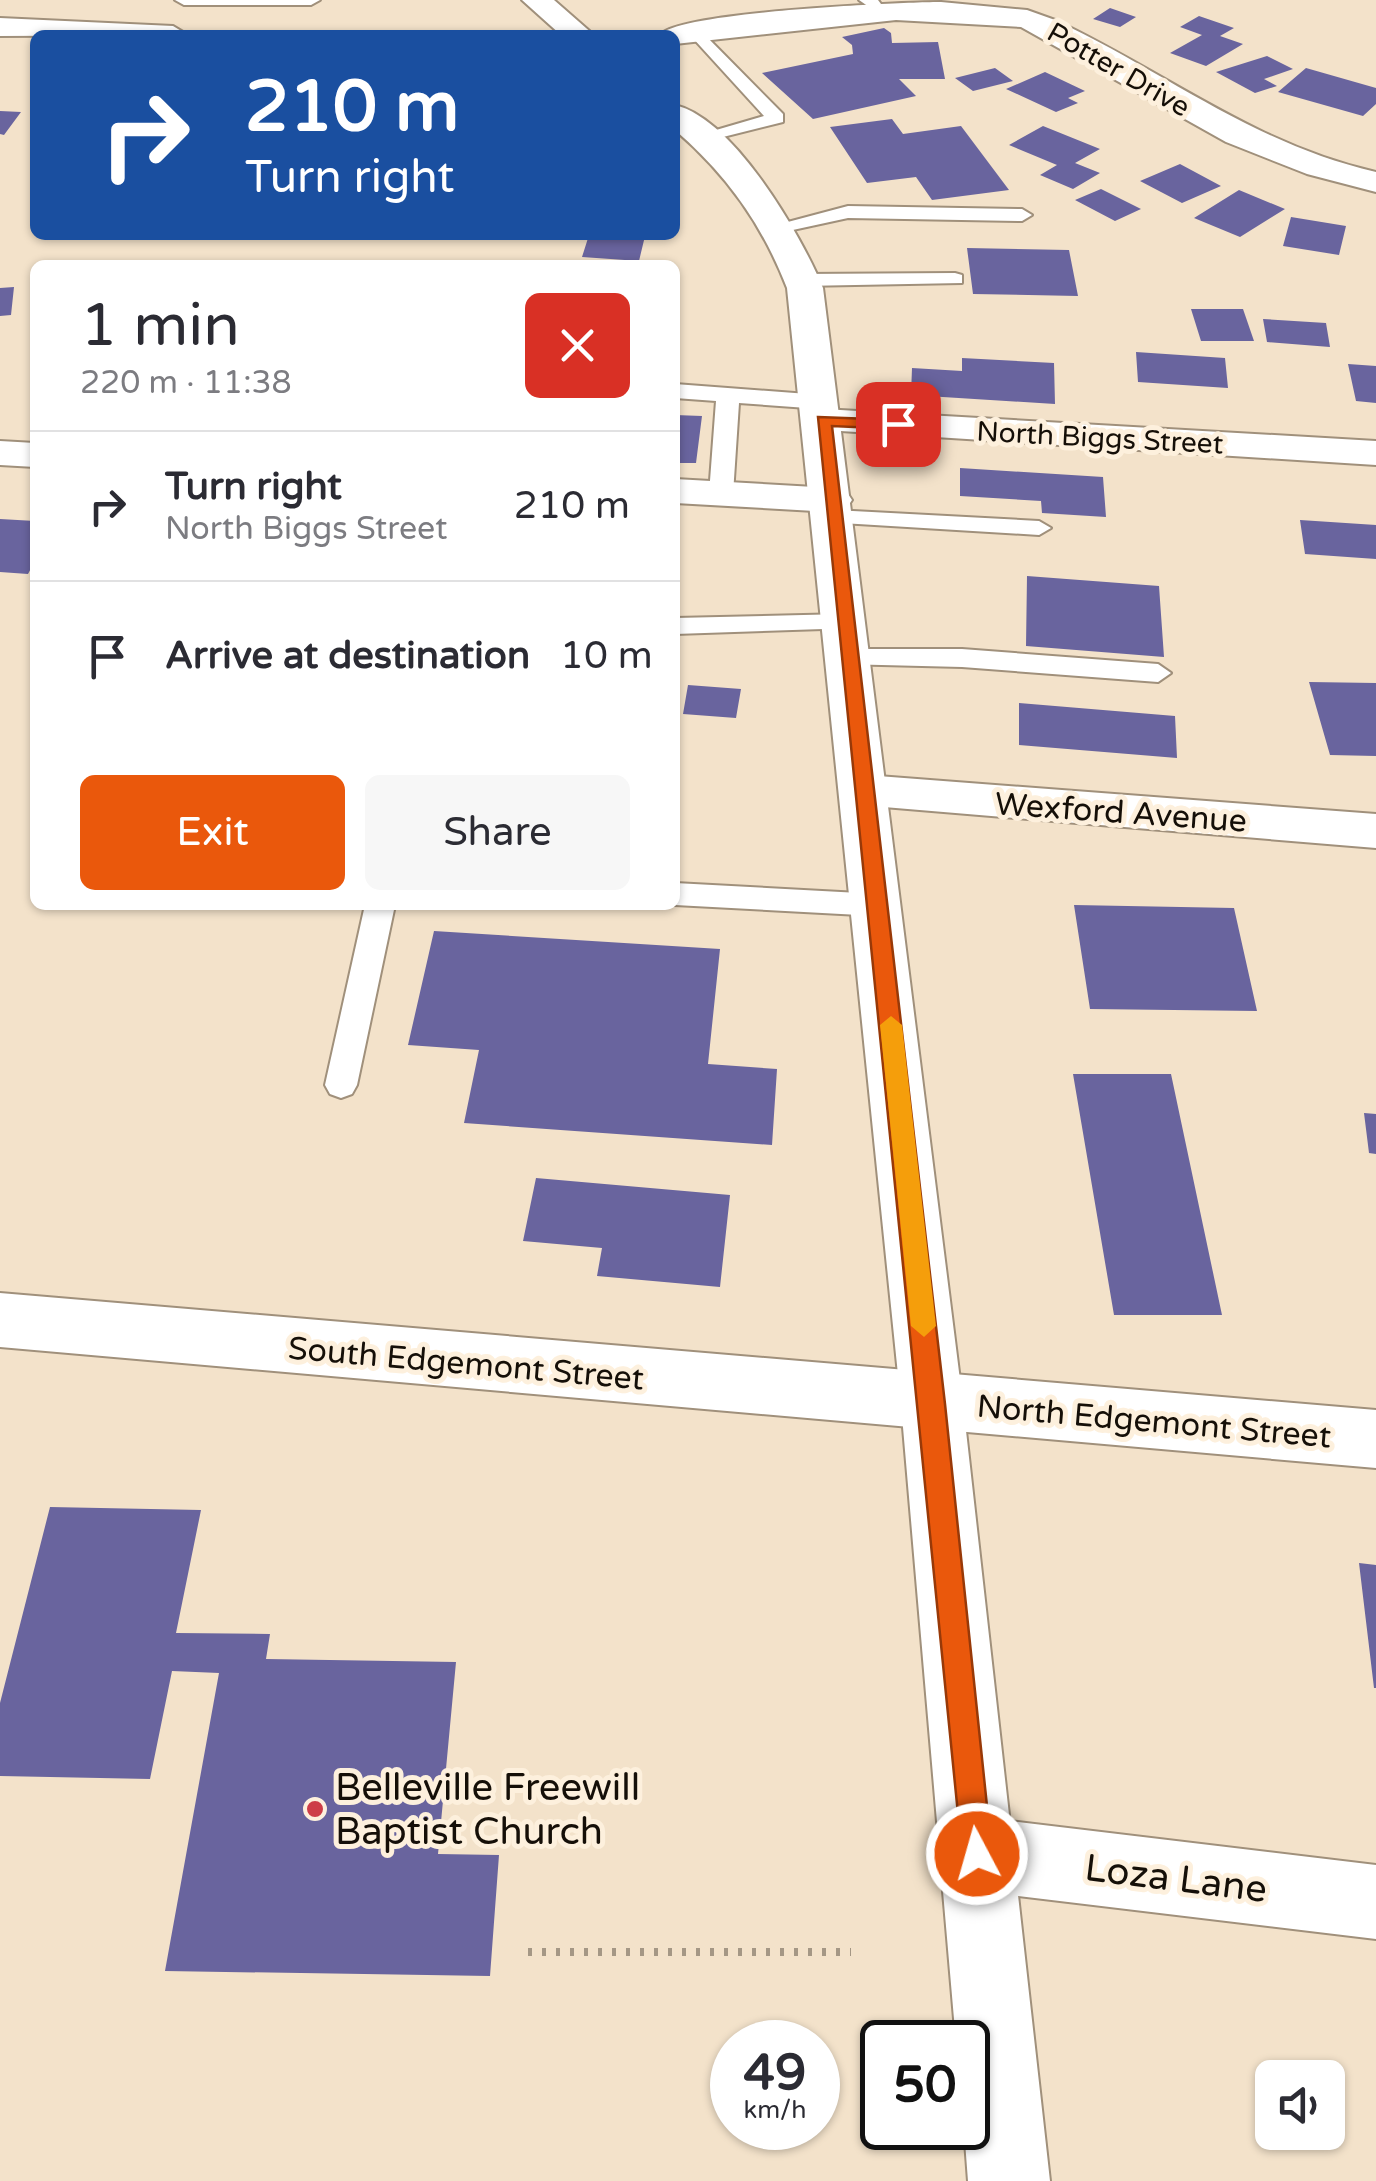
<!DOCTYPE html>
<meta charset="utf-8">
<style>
body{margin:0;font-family:"Varela Round",sans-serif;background:#f7f7f7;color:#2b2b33;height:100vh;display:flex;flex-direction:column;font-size:38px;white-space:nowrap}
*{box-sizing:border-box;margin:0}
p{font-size:32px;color:#7c7c81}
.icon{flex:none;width:55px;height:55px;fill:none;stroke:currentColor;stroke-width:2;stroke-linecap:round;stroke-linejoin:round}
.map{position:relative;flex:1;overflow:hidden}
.drawer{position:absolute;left:30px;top:260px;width:650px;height:650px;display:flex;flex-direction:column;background:#fff;border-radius:15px;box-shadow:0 2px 8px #0004}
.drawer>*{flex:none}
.hud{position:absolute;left:30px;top:30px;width:650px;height:210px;border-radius:15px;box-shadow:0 2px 8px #0004;background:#1a4fa0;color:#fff;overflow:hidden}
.buttons{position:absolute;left:1255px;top:2060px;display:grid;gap:20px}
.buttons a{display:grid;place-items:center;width:90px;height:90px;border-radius:15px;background:#fff;box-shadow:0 2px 8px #0004;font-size:50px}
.speed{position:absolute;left:710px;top:2020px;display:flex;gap:20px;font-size:50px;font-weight:700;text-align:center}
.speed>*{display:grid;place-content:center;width:130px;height:130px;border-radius:50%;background:#fff;box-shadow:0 2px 8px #0004;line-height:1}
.speed small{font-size:25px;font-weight:400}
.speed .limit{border:5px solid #111;border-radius:15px;background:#fff;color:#111}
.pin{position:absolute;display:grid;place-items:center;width:85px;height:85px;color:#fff;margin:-42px;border-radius:20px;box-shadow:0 5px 15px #0006}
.me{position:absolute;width:110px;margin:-55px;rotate:354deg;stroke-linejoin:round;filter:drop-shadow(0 0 8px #0008)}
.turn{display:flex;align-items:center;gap:35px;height:210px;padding:0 50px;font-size:45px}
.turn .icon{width:130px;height:130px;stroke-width:2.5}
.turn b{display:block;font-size:70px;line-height:85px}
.round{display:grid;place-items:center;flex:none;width:105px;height:105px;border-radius:15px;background:#f7f7f7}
.summary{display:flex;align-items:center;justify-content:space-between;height:170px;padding:0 50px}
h1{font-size:60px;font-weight:600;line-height:75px}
.button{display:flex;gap:20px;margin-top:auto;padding:20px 50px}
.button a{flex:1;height:115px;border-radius:15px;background:#ea580c;color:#fff;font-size:40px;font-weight:600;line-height:115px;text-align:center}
.button a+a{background:#f7f7f7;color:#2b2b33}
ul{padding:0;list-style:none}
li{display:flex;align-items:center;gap:30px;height:150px;padding:0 50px;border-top:2px solid #e1e1e2}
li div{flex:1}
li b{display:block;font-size:38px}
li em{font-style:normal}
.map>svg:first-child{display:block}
.building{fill:#69649e}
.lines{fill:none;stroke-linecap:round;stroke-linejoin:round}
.service-casing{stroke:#a0907b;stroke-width:4}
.minor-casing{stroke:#a0907b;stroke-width:4}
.secondary-casing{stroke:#a0907b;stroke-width:4}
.path{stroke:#a49785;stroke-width:8;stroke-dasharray:4 10;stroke-linecap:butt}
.service{fill:#fff;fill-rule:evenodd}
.minor{fill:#fff;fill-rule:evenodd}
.secondary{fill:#fff;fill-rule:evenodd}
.route{fill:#ea580c;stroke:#983908;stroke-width:2.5}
.slow{fill:#f59e0b}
.poi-dot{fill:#cd3d47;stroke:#fdf0dd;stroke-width:4}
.labels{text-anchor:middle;stroke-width:10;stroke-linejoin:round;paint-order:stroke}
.far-street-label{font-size:28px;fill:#150f08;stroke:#fdf0dd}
.street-label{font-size:32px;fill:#150f08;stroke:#fdf0dd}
.near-poi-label{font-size:38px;fill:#150f08;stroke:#fdf0dd;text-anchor:start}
.near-street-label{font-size:38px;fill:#150f08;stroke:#fdf0dd}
</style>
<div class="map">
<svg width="1376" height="2181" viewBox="0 0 1376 2181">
<rect width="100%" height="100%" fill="#f3e2ca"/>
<path class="building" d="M 1110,8 L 1136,17 L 1120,27 L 1093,19 Z
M 1199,16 L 1234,28 L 1220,36 L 1243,44 L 1206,66 L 1170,53 L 1202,35 L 1180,27 Z
M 884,28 L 891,33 L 892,43 L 938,42 L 945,79 L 899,79 L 916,96 L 813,119 L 762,73 L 853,54 L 852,45 L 842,37 Z
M 1267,56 L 1293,69 L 1264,79 L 1277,86 L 1255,93 L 1216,72 Z
M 995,68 L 1013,81 L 973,91 L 955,78 Z
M 1306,68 L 1376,88 L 1376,104 L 1363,116 L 1278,92 Z
M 1045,72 L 1085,91 L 1068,98 L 1078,103 L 1056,112 L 1006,89 Z
M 0,111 L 21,112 L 4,135 L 0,134 Z
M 892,119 L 903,134 L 961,126 L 1009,190 L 932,200 L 916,177 L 867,183 L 830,127 Z
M 1043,126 L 1100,149 L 1075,163 L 1100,173 L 1073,189 L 1040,175 L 1057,165 L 1009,145 Z
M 1180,164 L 1221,186 L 1182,203 L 1140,181 Z
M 1101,189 L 1141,209 L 1115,221 L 1075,200 Z
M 1239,190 L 1285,209 L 1240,237 L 1194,218 Z
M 1291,217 L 1346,226 L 1339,255 L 1283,246 Z
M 589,235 L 635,235 L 645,236 L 639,261 L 582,257 Z
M 967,248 L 1069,250 L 1078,296 L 973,294 Z
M 14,287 L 11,315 L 0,316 L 0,288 Z
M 1191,309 L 1243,309 L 1254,341 L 1201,341 Z
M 1263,319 L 1326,323 L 1330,347 L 1267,342 Z
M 1136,352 L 1225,358 L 1228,388 L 1138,382 Z
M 962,358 L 1054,363 L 1055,404 L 911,395 L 912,368 L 962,371 Z
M 1348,364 L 1376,366 L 1376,403 L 1356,401 Z
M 675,415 L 702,416 L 696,463 L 675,463 Z
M 960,468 L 1103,477 L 1106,517 L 1042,513 L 1041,501 L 960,496 Z
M 0,519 L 35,521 L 35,561 L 28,574 L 0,572 Z
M 1300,520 L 1376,525 L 1376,559 L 1305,554 Z
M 1027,576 L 1159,586 L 1164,657 L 1026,646 Z
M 1309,682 L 1376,683 L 1376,756 L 1330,755 Z
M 688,685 L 741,689 L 736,718 L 683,714 Z
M 1019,703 L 1175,716 L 1177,758 L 1019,745 Z
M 1074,905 L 1234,908 L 1257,1011 L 1090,1009 Z
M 434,931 L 720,949 L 708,1064 L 777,1069 L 772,1145 L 464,1123 L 479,1050 L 408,1045 Z
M 1073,1074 L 1171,1074 L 1222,1315 L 1114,1315 Z
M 1364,1113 L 1376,1114 L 1376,1154 L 1369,1153 Z
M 536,1178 L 730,1195 L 720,1287 L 597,1276 L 602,1248 L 523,1241 Z
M 50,1507 L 201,1510 L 176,1633 L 270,1634 L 266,1659 L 456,1662 L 438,1854 L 499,1855 L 490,1976 L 165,1971 L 219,1673 L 172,1671 L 150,1779 L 0,1776 L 0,1703 Z
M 1359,1563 L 1376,1565 L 1376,1688 L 1374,1688 Z"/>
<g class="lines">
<defs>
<path id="service" d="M 175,0 L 320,0 L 311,5 L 184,5 Z
M 859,0 L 878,0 L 881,4 L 872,9 Z
M 697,27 L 783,114 L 783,122 L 699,143 L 699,135 L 764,116 L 691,36 L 691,28 Z
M 848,206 L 1022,209 L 1032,215 L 1022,221 L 848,218 L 779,233 L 769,227 Z
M 955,273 L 962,275 L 962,283 L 802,286 L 791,280 L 802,274 Z
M 675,384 L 821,395 L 832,402 L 821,409 L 739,403 L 733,494 L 721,501 L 709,494 L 716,401 L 675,398 Z
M 834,510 L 1039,521 L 1051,528 L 1039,535 L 825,522 L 822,517 L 825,512 Z
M 845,614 L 854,616 L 858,622 L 854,628 L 675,634 L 675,618 Z
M 850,649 L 962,649 L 1158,664 L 1171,673 L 1158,682 L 962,667 L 841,664 L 837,658 Z
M 675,883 L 878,894 L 889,897 L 893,905 L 889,913 L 878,916 L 675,905 Z
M 365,905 L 395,905 L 357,1085 L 352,1094 L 341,1098 L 330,1094 L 325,1085 Z"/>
<path id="minor" d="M 941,2 L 1027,10 L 1055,20 C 1166,72 1253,144 1376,172 L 1376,192 L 1307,174 L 1226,142 L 1021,27 L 896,20 L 675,44 L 675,35 L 660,35 C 676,12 902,2 941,2 Z
M 0,18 L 173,26 L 188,35 L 0,36 Z
M 823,409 L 1376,441 L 1376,465 L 809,429 L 804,421 L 809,413 Z
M 0,441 L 35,443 L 35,467 L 0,465 Z
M 675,479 L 832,488 L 846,491 L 852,500 L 846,509 L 832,512 L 675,503 Z
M 865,775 L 1376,814 L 1376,848 L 848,804 L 841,792 L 848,780 Z
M 0,1293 L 1376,1410 L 1376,1468 L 0,1347 Z
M 977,1817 L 1376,1865 L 1376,1939 L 977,1891 L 951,1880 L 940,1854 L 951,1828 Z"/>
<path id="secondary" d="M 522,0 L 554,0 L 594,35 L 561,35 Z
M 675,105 C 734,119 801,235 823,288 L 963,1404 L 1050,2181 L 968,2181 L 964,2128 L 968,2128 L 968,2042 L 956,2042 L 901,1404 L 787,288 C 762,224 727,175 675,130 Z"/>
</defs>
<use href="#service" class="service-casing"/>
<use href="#minor" class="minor-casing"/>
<use href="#secondary" class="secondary-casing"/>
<path class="path" d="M 528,1952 L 851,1952"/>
<use href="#service" class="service"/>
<use href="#minor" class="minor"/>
<use href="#secondary" class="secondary"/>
</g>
<path class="route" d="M 818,417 L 898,420 L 906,424 L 898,429 L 832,426 L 945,1404 L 992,1854 L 988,1865 L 977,1869 L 966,1865 L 962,1854 Z"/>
<path class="slow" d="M 891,1016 L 902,1025 L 936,1326 L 924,1337 L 911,1326 L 880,1025 Z"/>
<circle class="poi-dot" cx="315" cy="1809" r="10"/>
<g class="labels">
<g class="far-street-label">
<text transform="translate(1119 69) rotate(30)" y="10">Potter Drive</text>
<text transform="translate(1100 437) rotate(3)" y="10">North Biggs Street</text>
</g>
<g class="street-label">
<text transform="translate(1121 812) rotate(4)" y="11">Wexford Avenue</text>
<text transform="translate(466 1363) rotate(5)" y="11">South Edgemont Street</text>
<text transform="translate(1154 1421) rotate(5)" y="11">North Edgemont Street</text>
</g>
<g class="near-poi-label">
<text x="335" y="1800">Belleville Freewill<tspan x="335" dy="44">Baptist Church</tspan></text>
</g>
<g class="near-street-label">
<text transform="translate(1176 1878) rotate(7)" y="13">Loza Lane</text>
</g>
</g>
</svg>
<div class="buttons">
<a><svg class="icon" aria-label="sound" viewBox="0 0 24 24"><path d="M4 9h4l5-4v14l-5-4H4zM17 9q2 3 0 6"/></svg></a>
</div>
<div class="speed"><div>49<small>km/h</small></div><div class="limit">50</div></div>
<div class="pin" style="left:898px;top:424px;background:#d93025"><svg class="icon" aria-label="arrive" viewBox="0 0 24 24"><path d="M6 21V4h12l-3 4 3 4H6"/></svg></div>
<svg class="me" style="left:977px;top:1854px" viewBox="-20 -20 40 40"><circle r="17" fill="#ea580c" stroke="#fff" stroke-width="3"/><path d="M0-11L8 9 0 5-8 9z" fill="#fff"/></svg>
<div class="hud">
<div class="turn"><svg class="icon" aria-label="right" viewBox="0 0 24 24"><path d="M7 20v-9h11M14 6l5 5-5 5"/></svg><div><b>210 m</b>Turn right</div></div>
</div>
<section class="drawer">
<div class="summary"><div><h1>1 min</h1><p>220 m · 11:38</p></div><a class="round" style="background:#d93025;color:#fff"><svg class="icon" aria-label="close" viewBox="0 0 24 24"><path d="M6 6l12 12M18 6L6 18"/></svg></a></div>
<ul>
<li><svg class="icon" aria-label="right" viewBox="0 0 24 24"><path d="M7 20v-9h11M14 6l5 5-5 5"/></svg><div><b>Turn right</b><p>North Biggs Street</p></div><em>210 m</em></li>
<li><svg class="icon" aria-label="arrive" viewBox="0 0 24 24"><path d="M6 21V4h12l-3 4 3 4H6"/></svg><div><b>Arrive at destination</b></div><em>10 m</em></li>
</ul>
<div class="button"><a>Exit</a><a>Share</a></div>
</section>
</div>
